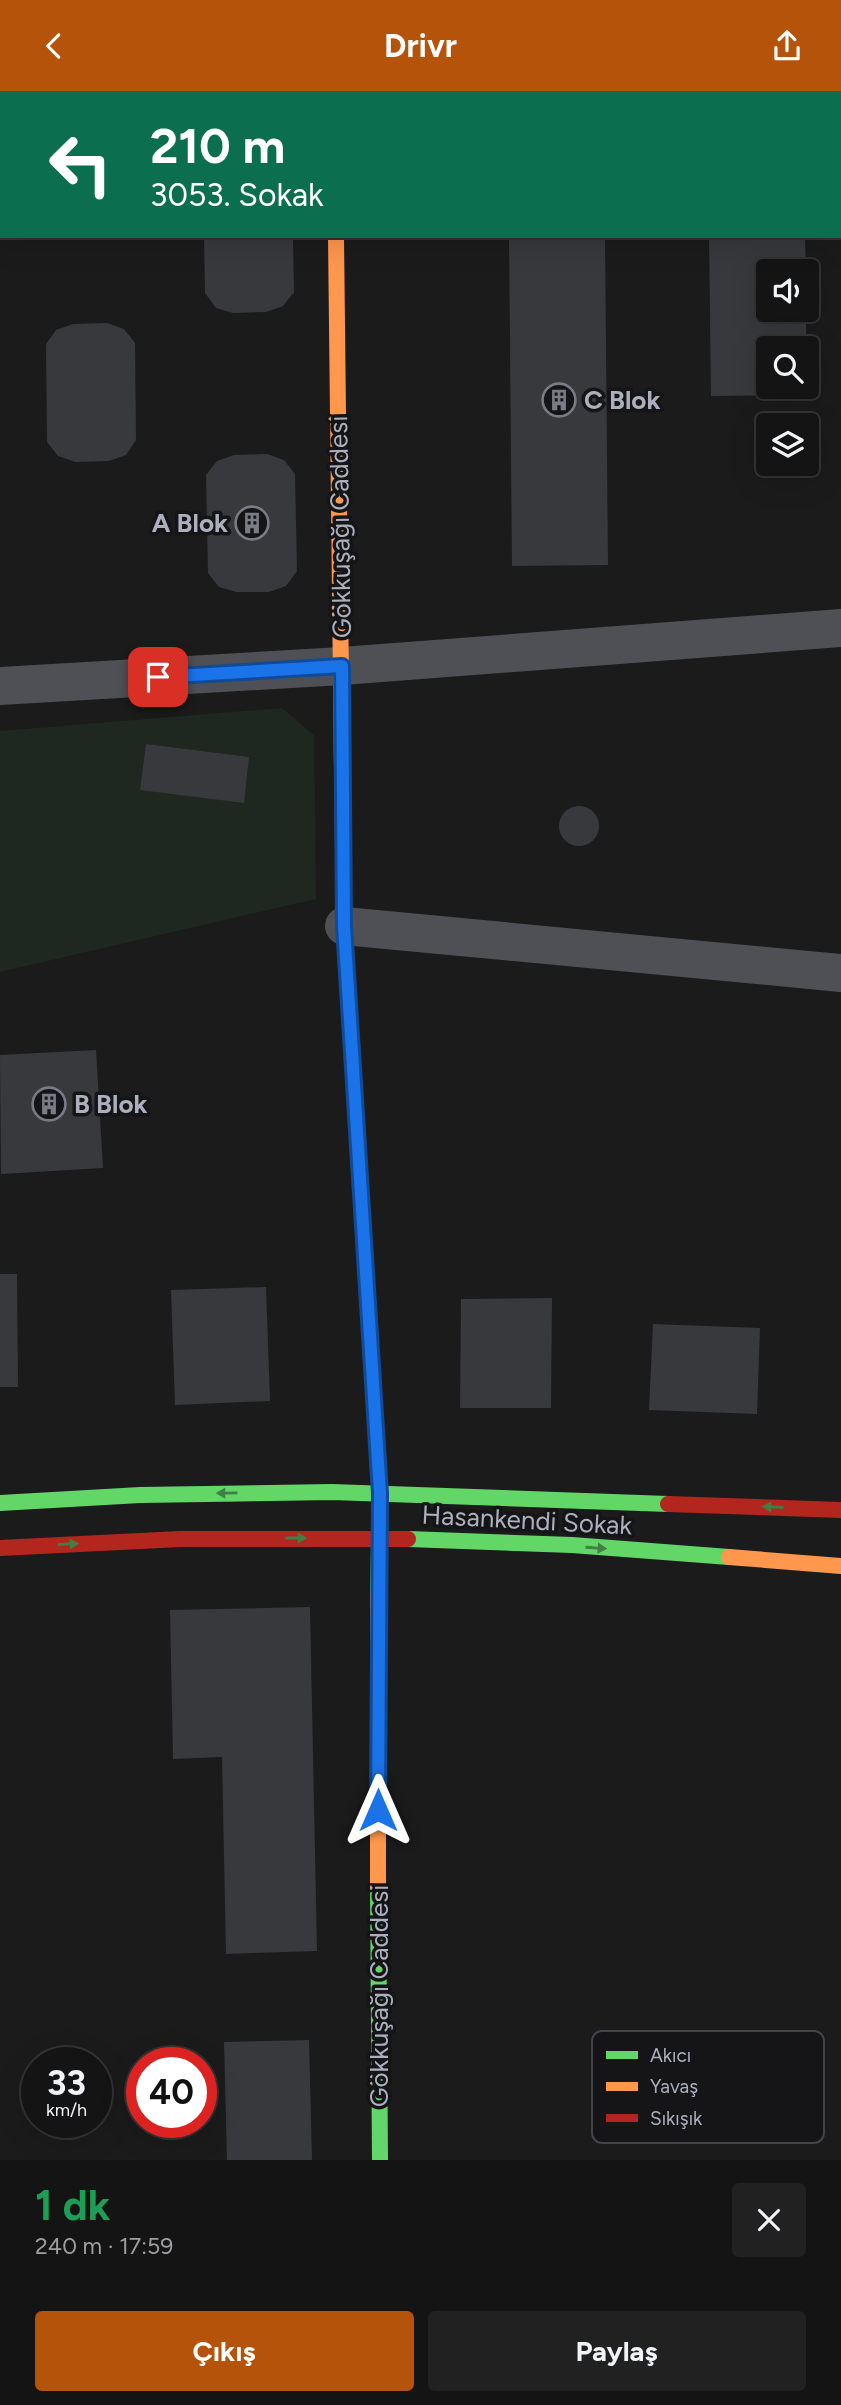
<!DOCTYPE html>
<html lang="tr">
<meta charset="utf-8">
<style>
body{margin:0;font-family:Figtree,sans-serif;background:#212122;color:#f1f3f6;height:100vh;display:flex;flex-direction:column;font-size:26px;white-space:nowrap}
*{box-sizing:border-box;margin:0}
p{font-size:23px;color:#9d9ea0}
.icon{flex:none;width:38px;height:38px;fill:none;stroke:currentColor;stroke-width:2;stroke-linecap:round;stroke-linejoin:round}
.map{position:relative;height:2069px;overflow:hidden}
.details{display:flex;flex-direction:column;background:#141415;flex:1}
.details>*{flex:none}
.banner{position:absolute;left:0px;top:0px;width:842px;height:147px;box-shadow:0 7px 28px #0002,0 0 0 2px #333334;background:#0b6e4f;color:#fff;overflow:hidden}
.buttons{position:absolute;left:756px;top:168px;display:grid;gap:14px}
.buttons a{display:grid;place-items:center;width:63px;height:63px;border-radius:7px;background:#141415;box-shadow:0 7px 28px #0002,0 0 0 2px #333334;font-size:35px}
.speed{position:absolute;left:21px;top:1956px;display:flex;gap:14px;font-size:35px;font-weight:700;text-align:center}
.speed>*{display:grid;place-content:center;width:91px;height:91px;border-radius:50%;background:#141415;box-shadow:0 7px 28px #0002,0 0 0 2px #333334;line-height:1}
.speed small{font-size:18px;font-weight:400}
.speed .limit{border:10px solid #d22;background:#fff;color:#111}
.pin{position:absolute;display:grid;place-items:center;width:60px;height:60px;color:#fff;margin:-30px;border-radius:14px;box-shadow:0 4px 10px #0006}
.me{position:absolute;width:77px;margin:-38px;rotate:0deg;stroke-linejoin:round;filter:drop-shadow(0 0 5px #0008)}
.turn{display:flex;align-items:center;gap:24px;height:147px;padding:0 35px;font-size:32px}
.turn .icon{width:91px;height:91px;stroke-width:2.5}
.turn b{display:block;font-size:49px;line-height:60px}
.round{display:grid;place-items:center;flex:none;width:74px;height:74px;border-radius:7px;background:#212122}
.overview{display:flex;align-items:center;justify-content:space-between;height:119px;padding:0 35px}
h1{font-size:42px;font-weight:700;line-height:52px;color:#1e9e55}
.action{display:flex;gap:14px;margin-top:auto;padding:14px 35px}
.action a{flex:1;height:80px;border-radius:7px;background:#b45309;color:#fff;font-size:28px;font-weight:700;line-height:80px;text-align:center}
.action a+a{background:#212122;color:#f1f3f6}
header{display:flex;justify-content:space-between;align-items:center;height:91px;padding:0 35px;background:#b45309;color:#fff;font-size:32px;font-weight:700}
.map>svg:first-child{display:block}
.green{fill:#1e2720}
.building{fill:#38393c}
.lines{fill:none;stroke-linecap:round;stroke-linejoin:round}
.street{stroke:#4f5055;stroke-width:38}
.fast{stroke:#63d668;stroke-width:16}
.slow{stroke:#ff974d;stroke-width:16}
.jam{stroke:#b3261e;stroke-width:16}
.oneway{fill:#407f44}
.route-casing{stroke:#114b97;stroke-width:18}
.route{stroke:#1a73e8;stroke-width:12}
.labels{text-anchor:middle;stroke-width:7;stroke-linejoin:round;paint-order:stroke}
.poi-label{font-size:26px;font-weight:bold;fill:#acb0bd;stroke:#151518;text-anchor:start}
.street-label{font-size:26px;fill:#acb0bd;stroke:#151518}
.key{fill:#151518;stroke:#42444a;stroke-width:2}
.key-label{font-size:19px;fill:#acb0bd}
</style>
<header><svg class="icon" aria-label="back" viewBox="0 0 24 24"><path d="M15 5l-7 7 7 7"/></svg>Drivr<svg class="icon" aria-label="share" viewBox="0 0 24 24"><path d="M12 15V3M7 8l5-5 5 5M5 13v7h14v-7"/></svg></header>
<div class="map">
<svg width="841" height="2069" viewBox="0 0 841 2069">
<rect width="100%" height="100%" fill="#1b1b1c"/>
<path class="green" d="M 282,617 L 314,644 L 316,808 L 0,881 L 0,640 Z"/>
<path class="building" d="M 204,145 L 293,145 L 294,201 L 283,215 L 266,221 L 233,222 L 216,217 L 205,202 Z
M 509,145 L 605,145 L 608,474 L 512,475 Z
M 709,145 L 805,145 L 806,180 L 768,180 L 768,219 L 806,219 L 806,257 L 768,257 L 768,296 L 807,296 L 807,304 L 711,305 Z
M 107,232 L 124,238 L 135,252 L 136,349 L 126,364 L 109,370 L 75,371 L 58,365 L 47,351 L 46,253 L 56,239 L 73,233 Z
M 267,363 L 284,369 L 295,383 L 297,480 L 286,495 L 269,501 L 236,501 L 219,496 L 208,482 L 206,384 L 217,370 L 234,364 Z
M 146,653 L 249,666 L 244,712 L 140,699 Z
M559 735a20 20 0 1 1 40 0a20 20 0 1 1-40 0Z
M 96,959 L 103,1077 L 1,1083 L 0,964 Z
M 0,1183 L 17,1183 L 18,1296 L 0,1296 Z
M 266,1196 L 270,1310 L 175,1314 L 171,1199 Z
M 552,1207 L 551,1317 L 460,1317 L 461,1208 Z
M 653,1233 L 760,1237 L 757,1323 L 649,1319 Z
M 310,1516 L 317,1860 L 226,1863 L 222,1666 L 173,1668 L 170,1519 Z
M 309,1949 L 312,2069 L 227,2069 L 224,1951 Z"/>
<g class="lines">
<path class="street" d="M 334,0 L 334,2
M 0,595 L 342,575 L 841,537
M 344,835 L 841,882"/>
<path class="fast" d="M 359,1074 L 380,1402 L 378,1505
M 0,1412 L 140,1404 L 332,1401 L 668,1413
M 408,1448 L 572,1454 L 729,1466
M 378,1797 L 380,2069"/>
<path class="slow" d="M 336,145 L 342,680
M 729,1466 L 841,1475
M 378,1505 L 378,1797"/>
<path class="jam" d="M 342,680 L 344,835 L 359,1074
M 668,1413 L 841,1419
M 0,1457 L 180,1448 L 408,1448"/>
</g>
<defs><path id="oneway-solid" d="M-6-.8H1V-3.2L6.5 0L1 3.2V.8H-6Z" transform="scale(1.75)"/></defs>
<g class="oneway">
<use href="#oneway-solid" transform="translate(227 1402) rotate(179)"/>
<use href="#oneway-solid" transform="translate(773 1416) rotate(-178)"/>
<use href="#oneway-solid" transform="translate(296 1447)"/>
<use href="#oneway-solid" transform="translate(68 1453) rotate(-3)"/>
<use href="#oneway-solid" transform="translate(596 1457) rotate(4)"/>
</g>
<g class="lines">
<defs>
<path id="route" d="M 158,586 L 342,575 L 344,835 L 380,1402 L 378,1719"/>
</defs>
<use href="#route" class="route-casing"/>
<use href="#route" class="route"/>
</g>
<defs>
<symbol id="building-ring" viewBox="-11 -11 22 22"><circle r="9.5" fill="#151518" stroke="#797c85" stroke-width="1.5"/><path d="M-4-6H4V6H1V3H-1V6H-4ZM-2.5-4.3h1.7v1.8h-1.7ZM.8-4.3h1.7v1.8H.8ZM-2.5-1h1.7V.8h-1.7ZM.8-1h1.7V.8H.8Z" fill="#797c85"/></symbol>
</defs>
<g fill-rule="evenodd">
<use href="#building-ring" x="540" y="290" width="38" height="38"/>
<use href="#building-ring" x="233" y="413" width="38" height="38"/>
<use href="#building-ring" x="30" y="994" width="38" height="38"/>
</g>
<g class="labels">
<g class="poi-label">
<text x="584" y="318">C Blok</text>
<text x="228" y="441" text-anchor="end">A Blok</text>
<text x="74" y="1022">B Blok</text>
</g>
<g class="street-label">
<text transform="translate(340 436) rotate(-91)" y="9">Gökkuşağı Caddesi</text>
<text transform="translate(527 1429) rotate(3)" y="9">Hasankendi Sokak</text>
<text transform="translate(379 1905) rotate(-90)" y="9">Gökkuşağı Caddesi</text>
</g>
</g>
<rect x="592" y="1940" width="232" height="112" rx="10" class="key"/>
<rect x="606" y="1960" width="32" height="8" fill="#63d668"/>
<rect x="606" y="1991" width="32" height="9" fill="#ff974d"/>
<rect x="606" y="2023" width="32" height="8" fill="#b3261e"/>
<g class="key-label">
<text x="650" y="1971">Akıcı</text>
<text x="650" y="2002">Yavaş</text>
<text x="650" y="2034">Sıkışık</text>
</g>
</svg>
<div class="buttons">
<a><svg class="icon" aria-label="sound" viewBox="0 0 24 24"><path d="M4 9h4l5-4v14l-5-4H4zM17 9q2 3 0 6"/></svg></a>
<a><svg class="icon" aria-label="search" viewBox="0 0 24 24"><circle cx="10" cy="10" r="6"/><path d="M15 15l6 6"/></svg></a>
<a><svg class="icon" aria-label="layers" viewBox="0 0 24 24"><path d="M12 4l9 5-9 5-9-5zM3 14l9 5 9-5"/></svg></a>
</div>
<div class="speed"><div>33<small>km/h</small></div><div class="limit">40</div></div>
<div class="pin" style="left:158px;top:586px;background:#d93025"><svg class="icon" aria-label="arrive" viewBox="0 0 24 24"><path d="M6 21V4h12l-3 4 3 4H6"/></svg></div>
<svg class="me" style="left:378px;top:1719px" viewBox="-20 -20 40 40"><path d="M0-17L14 15 0 8-14 15z" fill="#1a73e8" stroke="#fff" stroke-width="4"/></svg>
<div class="banner">
<div class="turn"><svg class="icon" aria-label="left" viewBox="0 0 24 24"><path d="M17 20v-9H6M10 6l-5 5 5 5"/></svg><div><b>210 m</b>3053. Sokak</div></div>
</div>
</div>
<section class="details">
<div class="overview"><div><h1>1 dk</h1><p>240 m · 17:59</p></div><a class="round"><svg class="icon" aria-label="close" viewBox="0 0 24 24"><path d="M6 6l12 12M18 6L6 18"/></svg></a></div>
<div class="action"><a>Çıkış</a><a>Paylaş</a></div>
</section>
